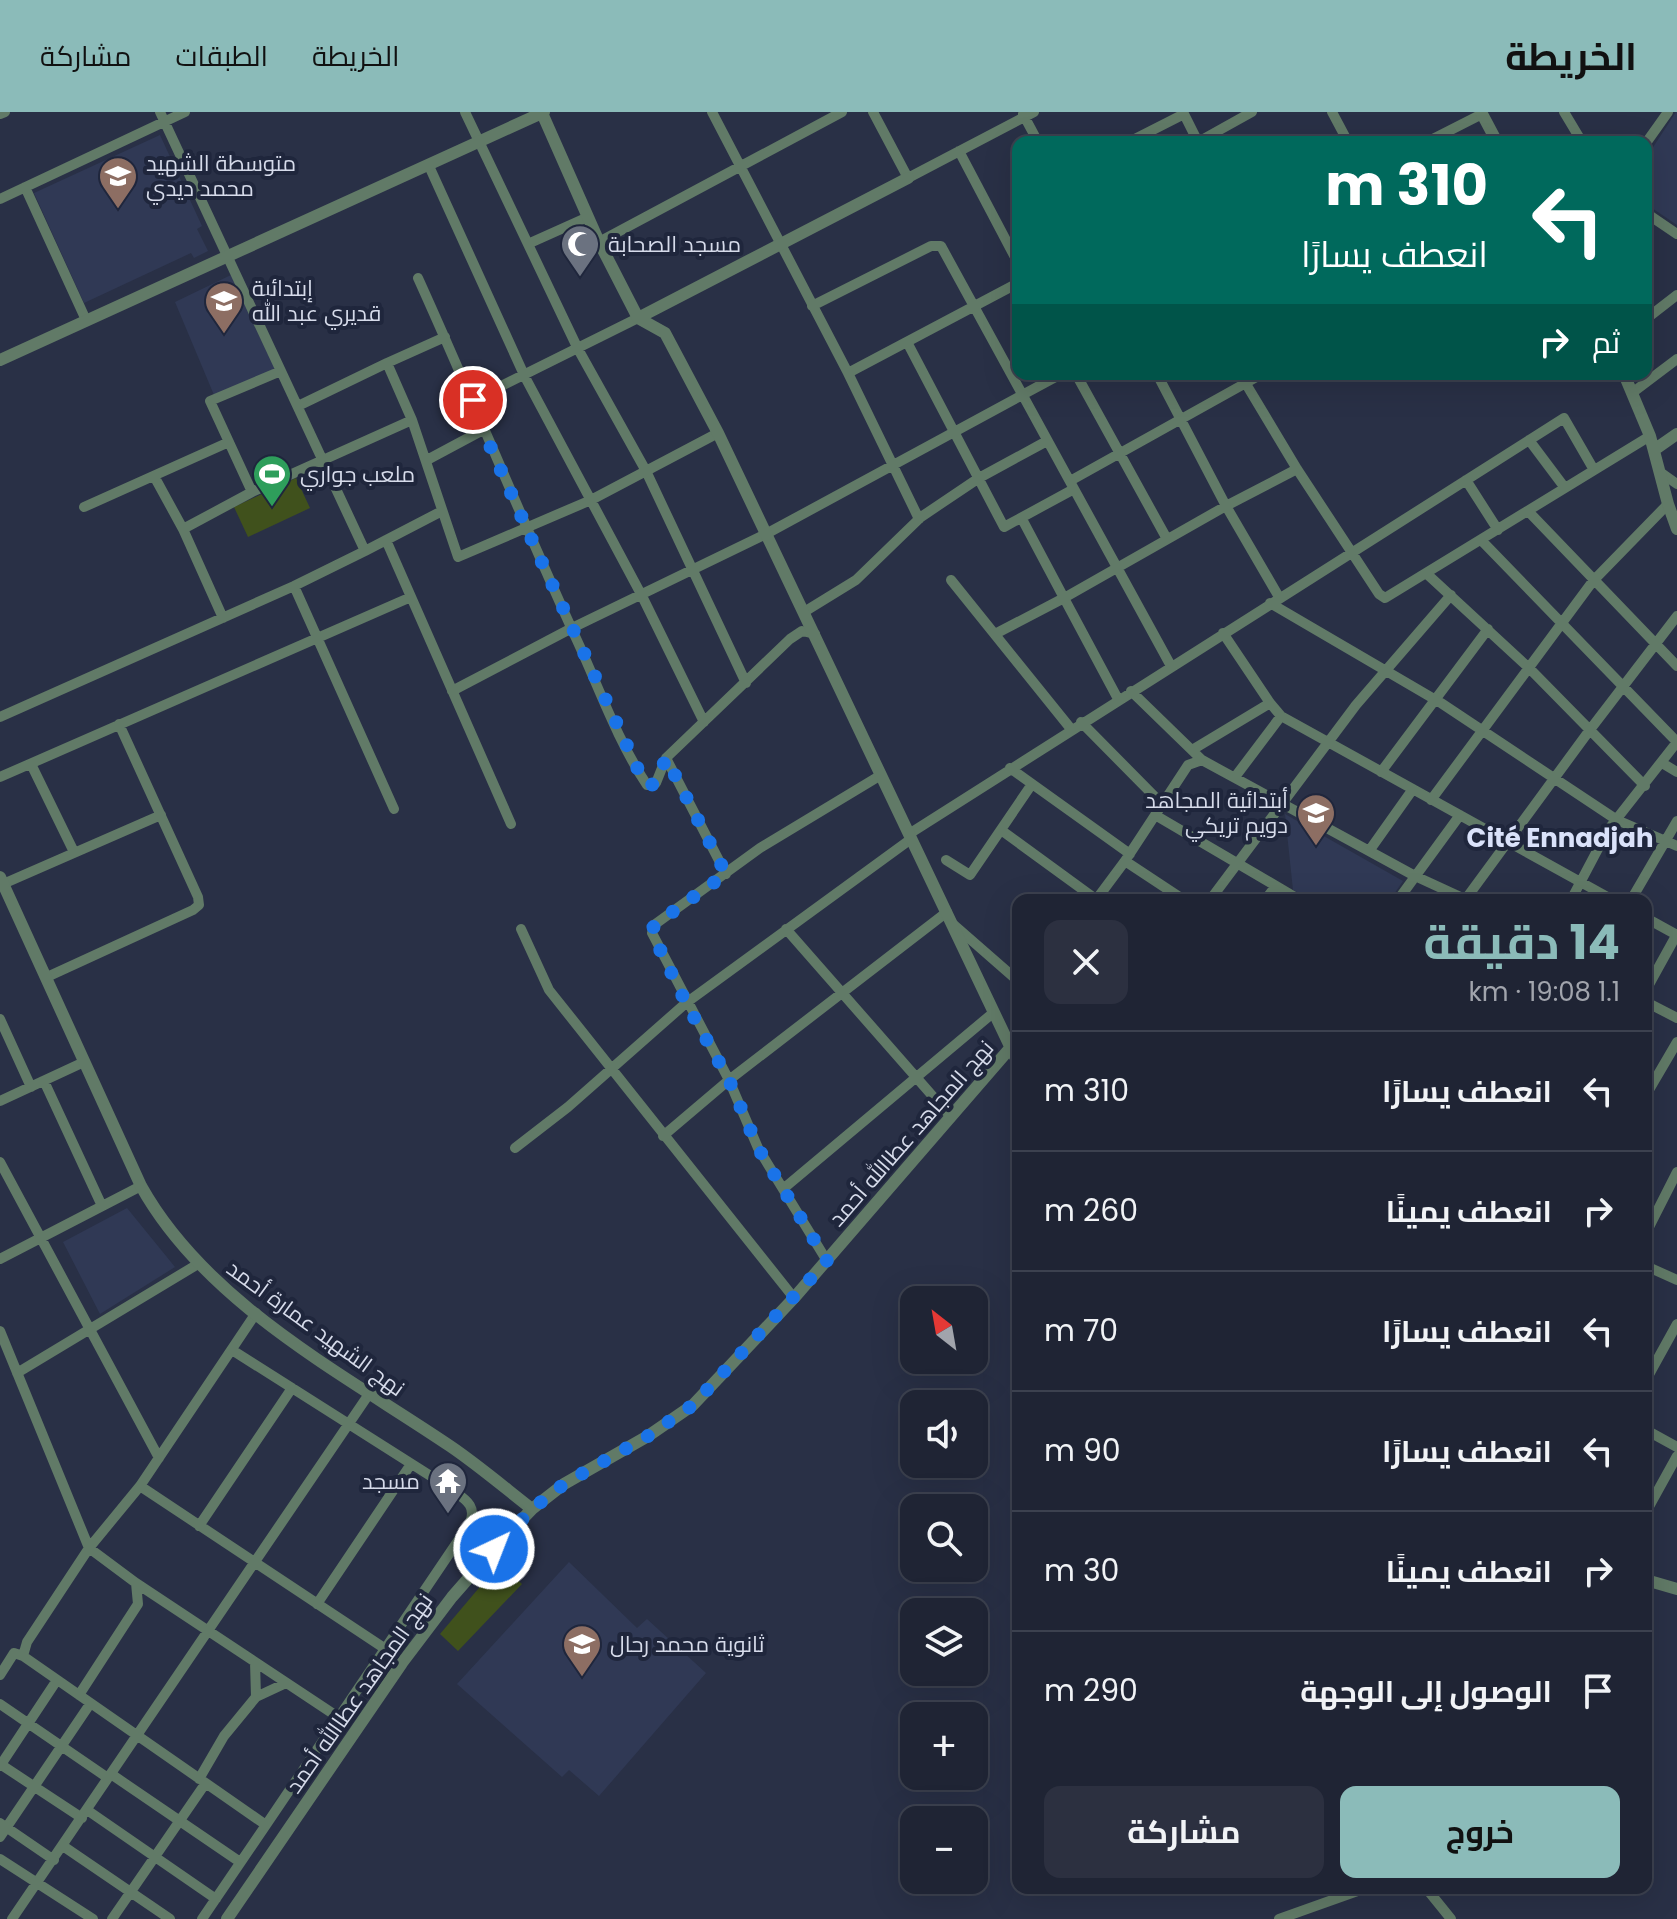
<!DOCTYPE html>
<html lang="ar">
<meta charset="utf-8">
<style>
body{margin:0;font-family:Poppins,Cairo,sans-serif;background:#2c3040;color:#f1f3f6;direction:rtl;height:100vh;display:flex;flex-direction:column;font-size:30px;white-space:nowrap}
*{box-sizing:border-box;margin:0}
p{font-size:26px;color:#a1a4ac}
.icon{flex:none;width:44px;height:44px;fill:none;stroke:currentColor;stroke-width:2;stroke-linecap:round;stroke-linejoin:round}
.map{position:relative;flex:1;overflow:hidden;direction:ltr}
.details{position:absolute;left:1012px;top:782px;width:640px;height:1000px;display:flex;flex-direction:column;background:#1f2434;border-radius:16px;box-shadow:0 8px 32px #0002,0 0 0 2px #3c414f;direction:rtl}
.details>*{flex:none}
.banner{position:absolute;left:1012px;top:24px;width:640px;height:244px;border-radius:16px;box-shadow:0 8px 32px #0002,0 0 0 2px #3c414f;direction:rtl;background:#00695c;color:#fff;overflow:hidden}
.needle{width:52px;rotate:329deg}
.fabs{position:absolute;left:900px;top:1174px;display:grid;gap:16px}
.fabs a{display:grid;place-items:center;width:88px;height:88px;border-radius:16px;background:#1f2434;box-shadow:0 8px 32px #0002,0 0 0 2px #3c414f;font-size:40px}
.pin{position:absolute;display:grid;place-items:center;width:68px;height:68px;color:#fff;margin:-34px;border:4px solid #fff;border-radius:50%;box-shadow:0 2px 8px #0007}
.me{position:absolute;width:88px;margin:-44px;rotate:43deg;stroke-linejoin:round;filter:drop-shadow(0 0 6px #0008)}
.turn{display:flex;align-items:center;gap:28px;height:168px;padding:0 32px;font-size:36px}
.turn .icon{width:104px;height:104px;stroke-width:2.5}
.turn b{display:block;font-size:56px;line-height:68px}
.then{display:flex;align-items:center;height:76px;padding:0 32px;background:#0003;gap:16px;font-size:30px}
.round{display:grid;place-items:center;flex:none;width:84px;height:84px;border-radius:16px;background:#2c3040}
.summary{display:flex;align-items:center;justify-content:space-between;height:136px;padding:0 32px}
h1{font-size:48px;font-weight:700;line-height:60px;color:#8bbbb9}
.action{display:flex;gap:16px;margin-top:auto;padding:16px 32px}
.action a{flex:1;height:92px;border-radius:16px;background:#8bbbb9;color:#111;font-size:32px;font-weight:700;line-height:92px;text-align:center}
.action a+a{background:#2c3040;color:#f1f3f6}
ul{padding:0;list-style:none}
li{display:flex;align-items:center;gap:24px;height:120px;padding:0 32px;border-top:2px solid #3c414f}
li div{flex:1}
li b{display:block;font-size:30px}
li em{font-style:normal}
header{display:flex;align-items:center;gap:48px;box-sizing:border-box;height:112px;padding:0 40px;background:#8bbbb9;color:#111}
header strong{font-size:38px}
nav{display:flex;gap:44px;margin-inline-start:auto;font-size:28px}
.map>svg:first-child{display:block}
.built{fill:#303955}
.green{fill:#40511c}
.lines{fill:none;stroke-linecap:round;stroke-linejoin:round}
.minor{stroke:#617a67;stroke-width:10}
.tertiary{stroke:#617a67;stroke-width:12}
.route{stroke:#1a73e8;stroke-width:14;stroke-dasharray:0 25.2}
.labels{text-anchor:middle;stroke-width:8;stroke-linejoin:round;paint-order:stroke}
.poi-label{font-size:22px;fill:#d6dbea;stroke:#1f263c;text-anchor:start}
.street-label{font-size:22px;fill:#d6dbea;stroke:#1f263c}
.quarter-label{font-size:26px;font-weight:bold;fill:#dae2fa;stroke:#1f263c}
</style>
<header>
<strong>الخريطة</strong>
<nav><a>الخريطة</a><a>الطبقات</a><a>مشاركة</a></nav>
</header>
<div class="map">
<svg width="1677" height="1807" viewBox="0 0 1677 1807">
<rect width="100%" height="100%" fill="#293046"/>
<path class="built" d="M 1676,0 L 1677,0 L 1677,113 L 1646,92 L 1646,46 Z
M 160,23 L 202,114 L 197,117 L 208,139 L 194,146 L 191,141 L 84,191 L 34,81 Z
M 231,163 L 275,257 L 214,283 L 175,190 Z
M 1285,702 L 1403,769 L 1390,788 L 1311,788 L 1293,778 Z
M 127,1096 L 175,1155 L 100,1202 L 63,1130 Z
M 569,1450 L 637,1516 L 647,1507 L 706,1561 L 599,1684 L 569,1658 L 562,1665 L 457,1572 Z"/>
<path class="green" d="M 296,366 L 310,396 L 248,425 L 234,395 Z
M 500,1451 L 522,1472 L 458,1539 L 440,1522 Z"/>
<g class="lines">
<path class="minor" d="M 160,0 L 365,439 L 442,399
M 465,0 L 578,237 L 646,359 L 746,571
M 712,0 L 848,261 L 919,407
M 873,0 L 908,66 L 1034,0
M 1183,0 L 1198,30
M 1332,0 L 1348,30
M 1564,0 L 1582,30
M 0,2 L 5,0
M 1023,2 L 1038,30
M 1129,30 L 1184,2
M 1198,30 L 1252,0
M 1427,30 L 1482,2
M 1646,31 L 1668,0
M 959,39 L 1018,151
M 429,54 L 525,265 L 642,484 L 704,610
M 25,75 L 86,208
M 0,87 L 185,0
M 1646,101 L 1677,122
M 599,130 L 842,0
M 530,131 L 588,105
M 418,166 C 472,285 521,406 575,524 C 598,573 617,628 647,673 L 656,671 L 666,646 L 790,527 L 802,519 L 815,522
M 812,194 L 931,134 L 941,134 L 1171,554
M 1646,207 L 1677,183
M 445,225 L 387,251 L 412,308 L 458,445 L 591,388 L 718,321
M 907,230 L 1004,415 L 1074,377
M 848,261 L 1018,171
M 1076,262 L 1167,427
M 1157,262 L 1226,394 L 1279,485
M 1240,262 L 1297,357 L 1379,482 L 1385,486 L 1650,324
M 1632,281 L 1677,247
M 473,288 L 638,206
M 298,294 L 387,251
M 1529,328 L 1565,376
M 427,348 L 483,318
M 1660,360 L 1677,372
M 154,364 L 183,417 L 223,506
M 1466,368 L 1498,418
M 1070,369 L 1262,262
M 252,380 L 210,289 L 281,259
M 84,395 L 229,330
M 1528,399 L 1677,554
M 183,417 L 252,380 L 412,308
M 386,428 L 511,712
M 1481,428 L 1677,630
M 1427,462 L 1530,557 L 1645,674
M 951,468 L 1071,617
M 294,474 L 394,697
M 1270,491 L 1441,591 L 1617,708 L 1677,734
M 804,500 L 856,468 L 921,405 L 979,366 L 1047,329
M 1223,521 L 1270,591 L 1281,604 L 1613,788
M 995,522 L 1064,486 L 1022,407
M 452,579 L 572,516 L 766,422 L 1061,262
M 1131,579 L 1202,648
M 1118,587 L 1064,486 L 1226,394 L 1297,357
M 0,605 L 294,474 L 365,439
M 1081,610 L 1162,692
M 1192,638 L 1270,591
M 666,646 L 726,762
M 1662,651 L 1677,660
M 31,652 L 74,740
M 1010,656 L 1130,742
M 1381,660 L 1488,517
M 0,665 L 411,485
M 1235,665 L 1281,604
M 1431,688 L 1593,469 L 1668,392
M 1155,703 L 1300,788
M 1001,718 L 1097,788
M 909,722 L 1564,306 L 1594,358
M 1369,739 L 1413,677
M 946,748 L 970,763 L 1032,672
M 1125,749 L 1184,788
M 3,772 L 161,703
M 1096,788 L 1125,749 L 1188,653 L 1202,648 L 1415,764 L 1467,788
M 1210,788 L 1356,593 L 1451,483
M 1265,788 L 1275,775
M 1398,788 L 1460,703
M 1465,788 L 1589,619 L 1677,504
M 1571,788 L 1608,718 L 1677,630
M 1631,788 L 1677,709
M 1646,806 L 1677,823
M 954,813 L 1018,869
M 521,817 L 549,878 L 794,1186
M 786,817 L 951,1005
M 47,865 L 193,798 L 199,793 L 198,785 L 119,612
M 1646,878 L 1677,822
M 1646,890 L 1677,906
M 0,907 L 31,975
M 44,969 L 102,1094
M 1646,983 L 1677,930
M 0,989 L 84,950
M 663,1024 L 729,968 L 947,800
M 515,1036 L 568,995 L 686,891 L 911,727
M 0,1050 L 159,1346
M 783,1077 L 993,901
M 1646,1121 L 1677,1060
M 0,1147 L 141,1074
M 827,1149 L 758,1036 L 729,968 L 652,821 L 654,813 L 760,736 L 881,663
M 1646,1154 L 1677,1168
M 0,1219 L 89,1436 L 136,1471 L 338,1605
M 232,1238 L 448,1375 C 463,1386 480,1393 468,1414 L 266,1713 L 23,1544 L 27,1530 L 89,1436 L 140,1374 L 256,1201
M 17,1261 L 198,1152
M 1646,1268 L 1677,1212
M 1646,1318 L 1677,1335
M 140,1374 L 384,1536
M 1646,1400 L 1677,1344
M 199,1414 L 292,1276
M 317,1492 L 411,1352
M 0,1563 L 14,1541 L 23,1544
M 79,1583 L 138,1492 L 136,1471
M 256,1585 L 286,1571
M 0,1592 L 108,1666
M 0,1652 L 82,1706
M 0,1654 L 57,1568
M 111,1662 L 240,1750
M 199,1667 L 224,1624 L 256,1585 L 255,1550
M 87,1698 L 216,1787
M 0,1711 L 54,1748
M 0,1725 L 90,1592
M 63,1734 L 170,1807
M 0,1747 L 93,1807
M 1426,1776 L 1451,1807
M 12,1807 L 369,1282
M 112,1807 L 205,1672
M 202,1807 L 266,1713
M 1279,1807 L 1366,1776"/>
<path class="tertiary" d="M 1481,0 L 1497,30
M 542,1 L 599,130 L 638,206 L 665,221 L 718,321 L 1018,951
M 638,206 L 908,66
M 0,248 L 544,0
M 1624,262 L 1650,324 L 1668,392 L 1677,417
M 1654,338 L 1677,322
M 0,765 L 141,1074 C 206,1191 342,1261 450,1334 C 478,1353 505,1376 532,1397
M 1646,1468 L 1677,1477
M 227,1807 L 402,1551 L 452,1485 L 494,1437 L 532,1397 L 564,1372 L 648,1324 L 693,1293 L 794,1186 L 1018,927"/>
</g>
<g class="lines">
<path class="route" d="M 473,288 L 483,318 L 539,444 L 642,666 L 649,674 L 656,671 L 666,646 L 726,762 L 654,813 L 652,821 L 686,891 L 729,968 L 758,1036 L 827,1149 L 693,1293 L 648,1324 L 564,1372 L 532,1397 L 494,1437"/>
</g>
<defs>
<symbol id="school-pin" viewBox="-11 -11 22 30"><path d="M0 17L-7.5 6A9.5 9.5 0 1 1 7.5 6Z" fill="#8d6e63" stroke="#1f263c"/><path d="M0-5L7-2L0 1L-7-2ZM-4 1L0 2.5L4 1V4Q0 6-4 4Z" fill="#fff"/></symbol>
<symbol id="mosque-pin" viewBox="-11 -11 22 30"><path d="M0 17L-7.5 6A9.5 9.5 0 1 1 7.5 6Z" fill="#6b7280" stroke="#1f263c"/><path d="M3.5-4.9A6 6 0 1 0 3.5 4.9A5 5 0 1 1 3.5-4.9Z" fill="#fff"/></symbol>
<symbol id="stadium-pin" viewBox="-11 -11 22 30"><path d="M0 17L-7.5 6A9.5 9.5 0 1 1 7.5 6Z" fill="#2e9e5b" stroke="#1f263c"/><path d="M0-5a6.5 5 0 1 0 0 10a6.5 5 0 1 0 0-10ZM-3.5-1.8h7v3.6h-7Z" fill="#fff"/></symbol>
<symbol id="temple-pin" viewBox="-11 -11 22 30"><path d="M0 17L-7.5 6A9.5 9.5 0 1 1 7.5 6Z" fill="#6b7280" stroke="#1f263c"/><path d="M0-6L5-2H3V0L6.5 2.5H4V6H1.5V3h-3V6H-4V2.5H-6.5L-3 0V-2H-5Z" fill="#fff"/></symbol>
</defs>
<g fill-rule="evenodd">
<use href="#school-pin" x="96" y="42" width="44" height="60"/>
<use href="#mosque-pin" x="558" y="110" width="44" height="60"/>
<use href="#school-pin" x="202" y="167" width="44" height="60"/>
<use href="#stadium-pin" x="250" y="340" width="44" height="60"/>
<use href="#school-pin" x="1294" y="679" width="44" height="60"/>
<use href="#temple-pin" x="426" y="1347" width="44" height="60"/>
<use href="#school-pin" x="560" y="1510" width="44" height="60"/>
</g>
<g class="labels">
<g class="poi-label">
<text x="146" y="59">متوسطة الشهيد<tspan x="146" dy="25">محمد ديدي</tspan></text>
<text x="608" y="140">مسجد الصحابة</text>
<text x="252" y="184">إبتدائية<tspan x="252" dy="25">قديري عبد الله</tspan></text>
<text x="300" y="370">ملعب جواري</text>
<text x="1288" y="696" text-anchor="end">أبتدائية المجاهد<tspan x="1288" dy="25">دويم تريكي</tspan></text>
<text x="420" y="1377" text-anchor="end">مسجد</text>
<text x="610" y="1540">ثانوية محمد رحال</text>
</g>
<g class="street-label">
<text transform="translate(911 1021) rotate(-49)" y="8">نهج المجاهد عطاالله أحمد</text>
<text transform="translate(316 1216) rotate(36)" y="8">نهج الشهيد عمارة أحمد</text>
<text transform="translate(359 1581) rotate(-55)" y="8">نهج المجاهد عطاالله أحمد</text>
</g>
<g class="quarter-label">
<text x="1560" y="735">Cité Ennadjah</text>
</g>
</g>
</svg>
<div class="fabs">
<a><svg class="needle" viewBox="-14 -14 28 28"><path d="M0-13l5 13h-10z" fill="#e53935"/><path d="M0 13l5-13h-10z" fill="#a1a4ac"/></svg></a>
<a><svg class="icon" aria-label="sound" viewBox="0 0 24 24"><path d="M4 9h4l5-4v14l-5-4H4zM17 9q2 3 0 6"/></svg></a>
<a><svg class="icon" aria-label="search" viewBox="0 0 24 24"><circle cx="10" cy="10" r="6"/><path d="M15 15l6 6"/></svg></a>
<a><svg class="icon" aria-label="layers" viewBox="0 0 24 24"><path d="M12 4l9 5-9 5-9-5zM3 14l9 5 9-5"/></svg></a>
<a>+</a>
<a>−</a>
</div>
<div class="pin" style="left:473px;top:288px;background:#d93025"><svg class="icon" aria-label="arrive" viewBox="0 0 24 24"><path d="M6 21V4h12l-3 4 3 4H6"/></svg></div>
<svg class="me" style="left:494px;top:1437px" viewBox="-20 -20 40 40"><circle r="17" fill="#1a73e8" stroke="#fff" stroke-width="3"/><path d="M0-11L8 9 0 5-8 9z" fill="#fff"/></svg>
<div class="banner">
<div class="turn"><svg class="icon" aria-label="left" viewBox="0 0 24 24"><path d="M17 20v-9H6M10 6l-5 5 5 5"/></svg><div><b>310 m</b>انعطف يسارًا</div></div>
<div class="then">ثم<svg class="icon" aria-label="right" viewBox="0 0 24 24"><path d="M7 20v-9h11M14 6l5 5-5 5"/></svg></div>
</div>
<section class="details">
<div class="summary"><div><h1>14 دقيقة</h1><p>1.1 km · 19:08</p></div><a class="round"><svg class="icon" aria-label="close" viewBox="0 0 24 24"><path d="M6 6l12 12M18 6L6 18"/></svg></a></div>
<ul>
<li><svg class="icon" aria-label="left" viewBox="0 0 24 24"><path d="M17 20v-9H6M10 6l-5 5 5 5"/></svg><div><b>انعطف يسارًا</b></div><em>310 m</em></li>
<li><svg class="icon" aria-label="right" viewBox="0 0 24 24"><path d="M7 20v-9h11M14 6l5 5-5 5"/></svg><div><b>انعطف يمينًا</b></div><em>260 m</em></li>
<li><svg class="icon" aria-label="left" viewBox="0 0 24 24"><path d="M17 20v-9H6M10 6l-5 5 5 5"/></svg><div><b>انعطف يسارًا</b></div><em>70 m</em></li>
<li><svg class="icon" aria-label="left" viewBox="0 0 24 24"><path d="M17 20v-9H6M10 6l-5 5 5 5"/></svg><div><b>انعطف يسارًا</b></div><em>90 m</em></li>
<li><svg class="icon" aria-label="right" viewBox="0 0 24 24"><path d="M7 20v-9h11M14 6l5 5-5 5"/></svg><div><b>انعطف يمينًا</b></div><em>30 m</em></li>
<li><svg class="icon" aria-label="arrive" viewBox="0 0 24 24"><path d="M6 21V4h12l-3 4 3 4H6"/></svg><div><b>الوصول إلى الوجهة</b></div><em>290 m</em></li>
</ul>
<div class="action"><a>خروج</a><a>مشاركة</a></div>
</section>
</div>
